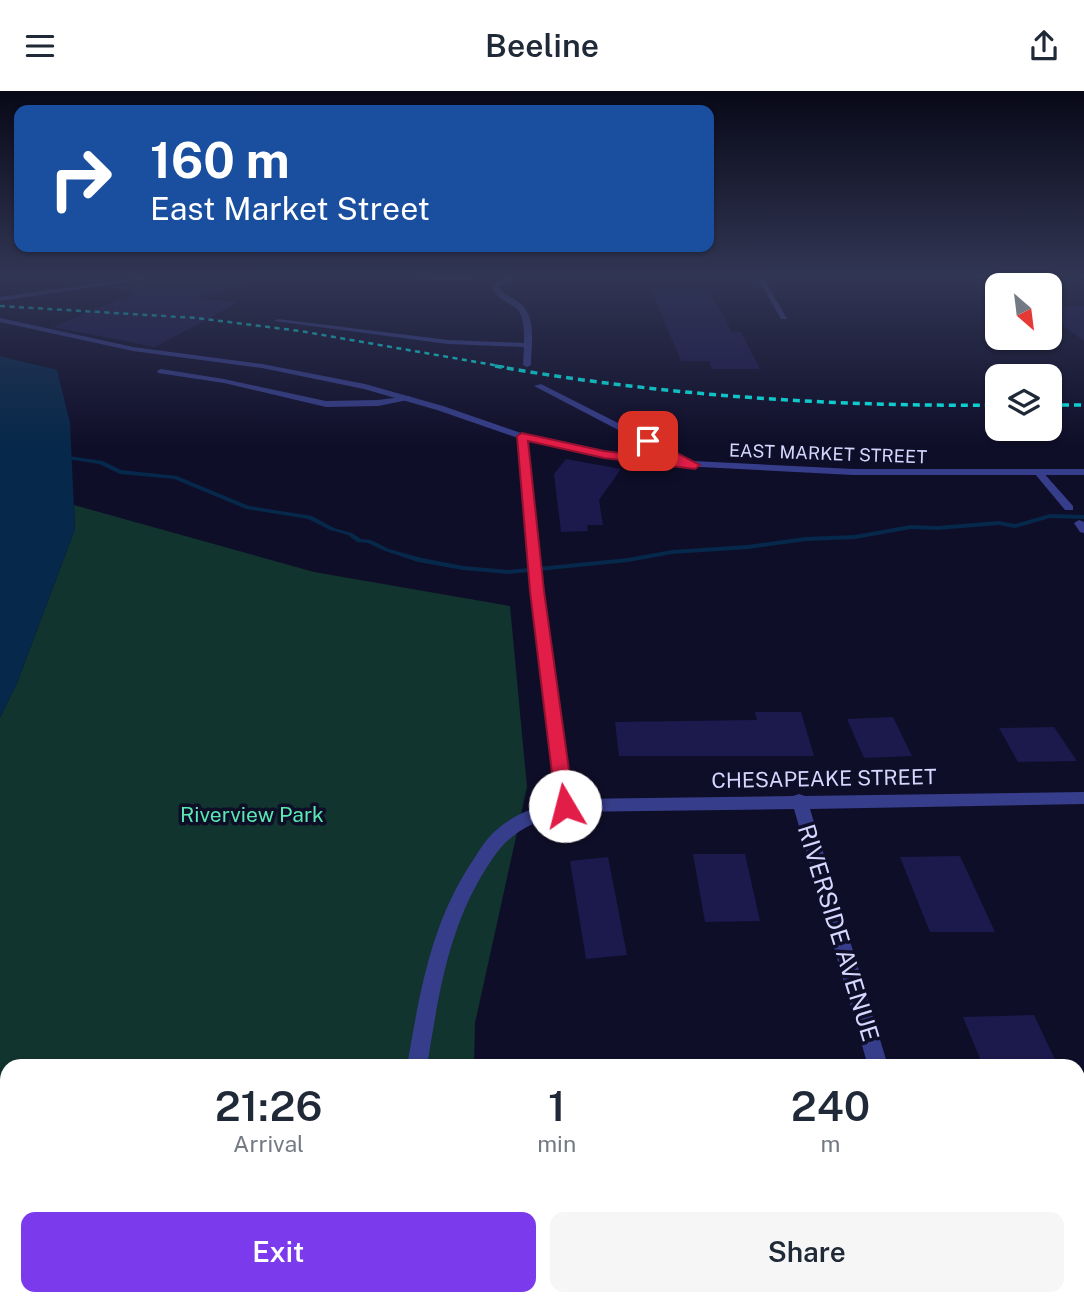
<!DOCTYPE html>
<style>
body{margin:0;font-family:"Public Sans",sans-serif;background:#f6f6f7;color:#1f2937;height:100vh;display:flex;flex-direction:column;font-size:26px;white-space:nowrap}
*{box-sizing:border-box;margin:0}
p{font-size:23px;color:#747a83}
.icon{flex:none;width:38px;height:38px;fill:none;stroke:currentColor;stroke-width:2;stroke-linecap:round;stroke-linejoin:round}
.map{position:relative;flex:1;overflow:hidden}
.drawer{position:absolute;left:0px;top:968px;width:1085px;height:247px;display:flex;flex-direction:column;background:#fff;border-radius:21px 21px 0 0;box-shadow:0 2px 5px #0004}
.drawer>*{flex:none}
.hud{position:absolute;left:14px;top:14px;width:700px;height:147px;border-radius:14px;box-shadow:0 2px 5px #0004;background:#1a4fa0;color:#fff;overflow:hidden}
.needle{width:46px;rotate:152deg}
.tools{position:absolute;left:985px;top:182px;display:grid;gap:14px}
.tools a{display:grid;place-items:center;width:77px;height:77px;border-radius:14px;background:#fff;box-shadow:0 2px 5px #0004;font-size:35px}
.pin{position:absolute;display:grid;place-items:center;width:60px;height:60px;color:#fff;margin:-30px;border-radius:14px;box-shadow:0 4px 10px #0006}
.me{position:absolute;width:77px;margin:-38px;rotate:352deg;stroke-linejoin:round;filter:drop-shadow(0 0 5px #0008)}
.turn{display:flex;align-items:center;gap:24px;height:147px;padding:0 21px;font-size:32px}
.turn .icon{width:91px;height:91px;stroke-width:2.5}
.turn b{display:block;font-size:49px;line-height:60px}
.eta{display:flex;justify-content:space-evenly;align-items:center;height:119px;text-align:center}
.eta b{font-size:42px;font-weight:600;line-height:49px}
.button{display:flex;gap:14px;margin-top:auto;padding:14px 21px}
.button a{flex:1;height:80px;border-radius:14px;background:#7c3aed;color:#fff;font-size:28px;font-weight:600;line-height:80px;text-align:center}
.button a+a{background:#f6f6f7;color:#1f2937}
header{display:flex;justify-content:space-between;align-items:center;height:91px;padding:0 21px;background:#fff;font-size:32px;font-weight:600}
.map>svg:first-child{display:block}
.green{fill:#11342e}
.water{fill:#06284a}
.lines{fill:none;stroke-linecap:round;stroke-linejoin:round}
.stream{fill:#06284a;fill-rule:evenodd}
.building{fill:#1c194c}
.lane{fill:#363e8b;fill-rule:evenodd}
.street{fill:#363e8b;fill-rule:evenodd}
.rail-far1{stroke:#02fff7;stroke-width:2.5;stroke-dasharray:5 4.5;stroke-linecap:butt}
.rail{stroke:#02fff7;stroke-width:3.5;stroke-dasharray:7 5;stroke-linecap:butt}
.route{fill:#e11d48;stroke:#92132f;stroke-width:2}
.labels{text-anchor:middle;stroke-width:7;stroke-linejoin:round;paint-order:stroke}
.far-street-label{font-size:18px;fill:#d6d7ff;stroke:#0f0e29}
.street-label{font-size:21px;fill:#d6d7ff;stroke:#0f0e29}
.park-label{font-size:21px;fill:#59e9b1;stroke:#0f0e29}
.near-street-label{font-size:24px;fill:#d6d7ff;stroke:#0f0e29}
</style>
<header><svg class="icon" aria-label="menu" viewBox="0 0 24 24"><path d="M4 6h16M4 12h16M4 18h16"/></svg>Beeline<svg class="icon" aria-label="share" viewBox="0 0 24 24"><path d="M12 15V3M7 8l5-5 5 5M5 13v7h14v-7"/></svg></header>
<div class="map">
<svg width="1084" height="1214" viewBox="0 0 1084 1214">
<rect width="100%" height="100%" fill="#0f0e29"/>
<path class="green" d="M 74,414 L 314,481 L 510,515 L 527,696 L 475,932 L 474,975 L 7,975 L 7,1208 L 478,1208 L 479,1214 L 0,1214 L 0,627 L 17,592 L 75,438 Z"/>
<path class="water" d="M 0,265 L 57,279 L 70,332 L 75,438 L 17,592 L 0,627 Z"/>
<g class="lines">
<path class="stream" d="M 62,364 L 103,370 L 121,379 L 177,385 L 249,415 L 312,425 L 334,437 L 352,442 L 361,448 L 371,449 L 389,458 L 422,467 L 463,475 L 509,479 L 628,467 L 672,459 L 748,454 L 806,446 L 855,444 L 911,434 L 937,435 L 999,430 L 1015,433 L 1050,423 L 1084,424 L 1084,428 L 1050,427 L 1015,437 L 999,434 L 937,439 L 911,438 L 855,448 L 806,450 L 748,458 L 672,463 L 628,471 L 509,483 L 463,479 L 418,471 L 385,460 L 368,452 L 357,451 L 348,444 L 330,439 L 308,428 L 246,418 L 174,388 L 120,383 L 99,373 L 60,367 L 60,365 Z"/>
</g>
<path class="building" d="M 161,186 L 245,186 L 246,195 L 197,207 L 239,211 L 155,256 L 53,236 L 134,202 L 110,198 L 111,196 L 158,189 Z
M 708,197 L 732,241 L 741,241 L 760,278 L 712,278 L 709,270 L 681,270 L 651,198 Z
M 1050,215 L 1084,215 L 1084,250 L 1050,225 Z
M 566,368 L 621,378 L 599,409 L 603,434 L 587,434 L 588,440 L 561,441 L 554,383 Z
M 755,621 L 801,621 L 814,665 L 619,665 L 615,631 L 757,629 Z
M 893,626 L 912,665 L 864,667 L 847,628 Z
M 1054,636 L 1077,670 L 1018,671 L 999,637 Z
M 693,763 L 745,763 L 760,830 L 705,831 Z
M 960,765 L 995,841 L 930,841 L 900,766 Z
M 608,766 L 627,864 L 586,868 L 570,770 Z
M 1034,924 L 1058,975 L 983,975 L 963,926 Z"/>
<g class="lines">
<path class="lane" d="M 393,186 L 477,186 L 478,187 L 475,189 L 396,188 Z
M 757,186 L 763,186 L 787,228 L 781,228 Z
M 1019,186 L 1026,186 L 1038,194 L 1031,194 Z
M 1050,203 L 1057,207 L 1057,209 L 1050,208 Z
M 161,278 L 224,288 L 326,310 L 378,309 L 409,305 L 413,308 L 378,315 L 326,316 L 224,292 L 158,282 L 157,280 Z
M 1035,379 L 1041,379 L 1073,415 L 1073,419 L 1065,419 L 1035,383 Z
M 1079,429 L 1084,431 L 1084,442 L 1080,441 L 1074,432 Z
M 565,709 L 571,710 L 573,715 L 571,720 C 550,727 530,731 512,746 C 499,756 491,770 482,784 C 447,843 438,908 427,975 L 407,975 C 419,906 430,837 468,777 C 476,765 483,752 493,742 C 512,723 539,714 565,709 Z
M 413,1208 L 437,1208 L 439,1214 L 413,1214 Z"/>
<path class="street" d="M 143,186 L 158,186 L 0,210 L 0,206 Z
M 509,186 L 518,186 L 498,196 C 504,204 513,206 521,213 C 537,227 531,255 531,274 L 527,276 L 523,274 L 524,256 L 448,253 L 274,230 L 278,228 L 448,249 L 524,252 C 525,203 509,224 491,196 L 498,190 Z
M 0,227 L 133,256 L 262,273 L 365,293 L 443,315 L 524,343 L 642,367 L 676,369 L 534,295 L 541,293 L 693,370 L 853,378 L 1084,378 L 1084,384 L 853,384 L 642,373 L 527,349 L 543,500 L 572,708 L 793,705 L 799,703 L 805,705 L 1084,701 L 1084,713 L 810,718 L 888,975 L 868,975 L 794,718 L 565,721 L 559,720 L 531,500 L 518,347 L 437,319 L 364,298 L 262,277 L 133,260 L 0,231 Z
M 935,1208 L 959,1208 L 962,1214 L 936,1214 Z"/>
<path class="rail-far1" d="M 0,215 L 197,227 L 300,240 L 505,276"/>
<path class="rail" d="M 495,275 C 658,304 832,316 998,314
M 1050,314 L 1084,314"/>
</g>
<linearGradient id="sky" x2="0" y2="1"><stop stop-color="#080817"/><stop offset="0.52" stop-color="#313654"/><stop offset="1" stop-color="#313654" stop-opacity="0"/></linearGradient>
<rect width="1084" height="356" fill="url(#sky)"/>
<path class="route" d="M 522,342 L 604,360 L 675,369 L 644,352 L 642,350 L 648,347 L 700,374 L 695,378 L 604,367 L 528,350 L 544,500 L 574,715 L 572,720 L 565,722 L 559,720 L 556,715 L 530,500 L 517,345 Z"/>
<g class="labels">
<g class="far-street-label">
<text transform="translate(828 363) rotate(2)" y="6">EAST MARKET STREET</text>
</g>
<g class="street-label">
<text transform="translate(824 688) rotate(-1)" y="7">CHESAPEAKE STREET</text>
</g>
<g class="park-label">
<text x="252" y="731">Riverview Park</text>
</g>
<g class="near-street-label">
<text transform="translate(838 842) rotate(73)" y="8">RIVERSIDE AVENUE</text>
</g>
</g>
</svg>
<div class="tools">
<a><svg class="needle" viewBox="-14 -14 28 28"><path d="M0-13l5 13h-10z" fill="#e53935"/><path d="M0 13l5-13h-10z" fill="#747a83"/></svg></a>
<a><svg class="icon" aria-label="layers" viewBox="0 0 24 24"><path d="M12 4l9 5-9 5-9-5zM3 14l9 5 9-5"/></svg></a>
</div>
<div class="pin" style="left:648px;top:350px;background:#d93025"><svg class="icon" aria-label="arrive" viewBox="0 0 24 24"><path d="M6 21V4h12l-3 4 3 4H6"/></svg></div>
<svg class="me" style="left:565px;top:715px" viewBox="-20 -20 40 40"><circle r="19" fill="#fff"/><path d="M0-13L10 11 0 6-10 11z" fill="#e11d48"/></svg>
<div class="hud">
<div class="turn"><svg class="icon" aria-label="right" viewBox="0 0 24 24"><path d="M7 20v-9h11M14 6l5 5-5 5"/></svg><div><b>160 m</b>East Market Street</div></div>
</div>
<section class="drawer">
<div class="eta">
<div><b>21:26</b><p>Arrival</p></div>
<div><b>1</b><p>min</p></div>
<div><b>240</b><p>m</p></div>
</div>
<div class="button"><a>Exit</a><a>Share</a></div>
</section>
</div>
